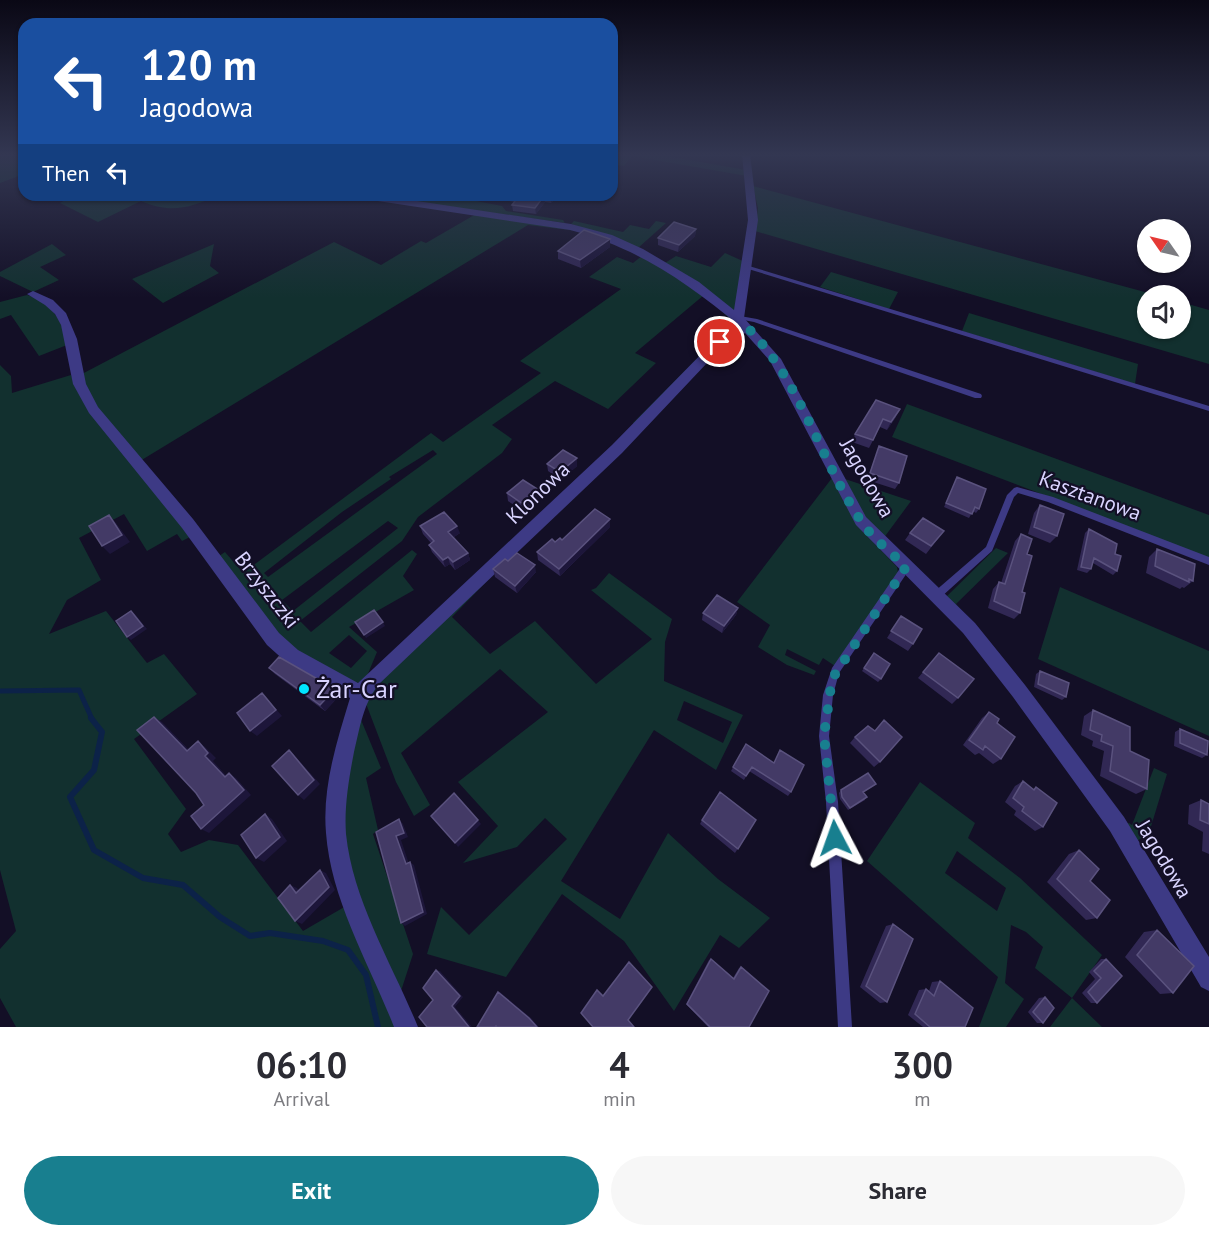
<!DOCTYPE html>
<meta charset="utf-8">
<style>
body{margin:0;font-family:"PT Sans",sans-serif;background:#f7f7f7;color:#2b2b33;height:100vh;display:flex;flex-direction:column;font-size:22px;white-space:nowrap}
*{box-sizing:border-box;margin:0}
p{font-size:20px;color:#7c7c81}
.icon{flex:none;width:33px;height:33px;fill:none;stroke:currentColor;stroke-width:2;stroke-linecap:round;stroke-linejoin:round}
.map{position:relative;height:1027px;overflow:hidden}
.details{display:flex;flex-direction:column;background:#fff;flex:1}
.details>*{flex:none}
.banner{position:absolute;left:18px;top:18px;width:600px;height:183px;border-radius:18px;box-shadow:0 2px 4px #0004;background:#1a4fa0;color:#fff;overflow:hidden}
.needle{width:39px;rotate:304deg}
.tools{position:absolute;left:1137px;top:219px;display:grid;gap:12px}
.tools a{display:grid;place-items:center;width:54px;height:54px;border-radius:50%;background:#fff;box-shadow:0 2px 4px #0004;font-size:30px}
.pin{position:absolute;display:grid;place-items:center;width:51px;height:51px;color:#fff;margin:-26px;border:3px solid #fff;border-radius:50%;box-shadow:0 2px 6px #0007}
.me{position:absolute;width:66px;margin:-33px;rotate:356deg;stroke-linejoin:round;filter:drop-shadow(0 0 4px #0008)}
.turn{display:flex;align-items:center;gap:21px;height:126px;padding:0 24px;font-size:27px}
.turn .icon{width:78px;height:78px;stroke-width:2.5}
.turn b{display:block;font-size:42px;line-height:51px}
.then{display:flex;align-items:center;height:57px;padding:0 24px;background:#0003;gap:12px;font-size:22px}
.eta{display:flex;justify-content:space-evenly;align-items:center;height:102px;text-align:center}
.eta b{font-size:36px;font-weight:700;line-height:42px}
.primary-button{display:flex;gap:12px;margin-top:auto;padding:12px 24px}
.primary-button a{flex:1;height:69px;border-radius:36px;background:#187f8f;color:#fff;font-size:24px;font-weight:700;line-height:69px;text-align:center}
.primary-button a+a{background:#f7f7f7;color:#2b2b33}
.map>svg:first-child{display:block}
.green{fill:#12302f;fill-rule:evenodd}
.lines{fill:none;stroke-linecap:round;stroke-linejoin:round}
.stream-far1{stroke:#0c2248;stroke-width:5}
.stream{stroke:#0c2248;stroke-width:6}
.lane{fill:#3d3a85;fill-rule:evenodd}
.street{fill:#3d3a85;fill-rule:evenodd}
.wall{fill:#312854}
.shaded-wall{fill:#1d163a}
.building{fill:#433a66;stroke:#5a527e;stroke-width:1.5}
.route{stroke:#187f8f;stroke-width:10;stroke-dasharray:0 18}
.poi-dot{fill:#00e5ff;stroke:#130f26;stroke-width:2}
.labels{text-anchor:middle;stroke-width:4.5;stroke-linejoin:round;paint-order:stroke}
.street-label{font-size:21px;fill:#d9d4ff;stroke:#130f26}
.near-poi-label{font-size:26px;fill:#d9d4ff;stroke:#130f26;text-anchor:start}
</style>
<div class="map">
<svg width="1209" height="1027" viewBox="0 0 1209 1027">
<rect width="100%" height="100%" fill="#130f26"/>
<path class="green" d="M 0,154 L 24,154 L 24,174 L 0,183 Z
M 612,154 L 655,154 L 746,170 L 747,176 L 632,156 L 624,166 L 612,164 Z
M 753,186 L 1156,295 L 1148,296 L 1148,328 L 1180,328 L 1181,302 L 1209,310 L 1209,364 L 755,231 L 758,208 Z
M 74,195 L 218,195 C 191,208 170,214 141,201 L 98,222 L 60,203 Z
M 390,195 L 416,198 L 420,195 L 445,195 L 502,206 L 506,211 L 563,220 L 565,223 L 393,199 Z
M 476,214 L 577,231 L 528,225 L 140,461 L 98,409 L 80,375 L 334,242 L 381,265 L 421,241 L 426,243 Z
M 574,221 L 623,232 L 630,225 L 649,229 L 656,221 L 666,223 L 638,248 L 571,224 Z
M 52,244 L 66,255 L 40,267 L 59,280 L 33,292 L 0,276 L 0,272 Z
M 214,244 L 210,266 L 219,273 L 163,303 L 132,279 Z
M 725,253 L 745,262 L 734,312 L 665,263 L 676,256 L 711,267 Z
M 643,255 L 696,286 L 735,320 L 732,329 L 637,424 L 633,423 L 731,324 L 731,320 L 704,295 L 635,353 L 656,363 L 608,409 L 555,381 L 492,425 L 512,439 L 502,453 L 418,517 L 402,541 L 300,621 L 311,632 L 412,550 L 417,554 L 403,576 L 414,590 L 349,627 L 377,652 L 367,676 L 360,683 L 350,682 L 292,651 L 219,556 L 225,552 L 243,573 L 431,433 L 443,442 L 541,373 L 520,361 L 621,289 L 589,277 L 617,257 L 633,263 ZM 433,450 L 437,454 L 268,577 L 264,573 L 342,512 L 391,479 L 389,477 ZM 388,521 L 398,528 L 293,611 L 282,600 ZM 349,635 L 367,651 L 351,668 L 329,653 Z
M 831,272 L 898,292 L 889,309 L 820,287 Z
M 27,295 C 52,303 63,321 67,345 L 39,356 L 11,315 L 0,319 L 0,302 Z
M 969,313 L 1138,364 L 1135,384 L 962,331 Z
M 0,365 L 11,376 L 12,393 L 71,375 L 77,391 L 192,536 L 182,541 L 177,534 L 147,551 L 124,514 L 79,538 L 101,580 L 67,600 L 49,634 L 106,611 L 147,663 L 164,654 L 197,694 L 134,739 L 186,809 L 168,834 L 181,852 L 209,840 L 238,845 L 303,931 L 346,906 L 397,1027 L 16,1027 L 0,998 L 0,949 L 16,931 L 0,870 Z
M 907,404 L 1209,515 L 1209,558 L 892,437 Z
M 832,478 L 874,543 L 897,567 L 898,573 L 835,666 L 823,658 L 819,665 L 787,649 L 785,655 L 816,671 L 814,675 L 787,665 L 758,647 L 770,625 L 737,602 Z
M 845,479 L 911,501 L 883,539 L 869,525 Z
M 996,548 L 1008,553 L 956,604 L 964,613 L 961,614 L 946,597 Z
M 515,552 L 452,617 L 490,654 L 535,621 L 596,684 L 652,639 L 591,590 L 596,588 L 609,573 L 672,619 L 665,642 L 664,681 L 743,715 L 716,770 L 654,730 L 561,881 L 620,919 L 668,833 L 718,879 L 770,918 L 739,948 L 720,935 L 674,1011 L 624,941 L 562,894 L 506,977 L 427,954 L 441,907 L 469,935 L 567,839 L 545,818 L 517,847 L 463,863 L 498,826 L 458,782 L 548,712 L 500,669 L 401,753 L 430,805 L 414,816 L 396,782 L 365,701 L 369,693 ZM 684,701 L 732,722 L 723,743 L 677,720 Z
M 1060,587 L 1209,651 L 1209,736 L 1038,659 Z
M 359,715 L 381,768 L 366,778 L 378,830 L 373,834 L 413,954 L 401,991 C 379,942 349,888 345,834 C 343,794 352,755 359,715 Z
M 1154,768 L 1167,774 L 1149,833 L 1137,841 L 1122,825 L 1129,823 L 1132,825 Z
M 920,782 L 975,823 L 968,838 L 1020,878 L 1102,955 L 1072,998 L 1102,1027 L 1050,1027 L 1072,998 L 1035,968 L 1043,947 L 1026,932 L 1011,925 L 1005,983 L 1024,999 L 1006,1027 L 979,1027 L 998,977 L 867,861 ZM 957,851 L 1006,888 L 997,911 L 945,873 Z"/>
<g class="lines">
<path class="stream-far1" d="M 0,691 L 79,690 L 92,719"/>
<path class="stream" d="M 91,718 L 102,732 L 94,770 L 70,797 L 94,850 L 143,878 L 183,885 L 220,917 L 250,936 L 270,933 L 323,941 L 348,950 L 366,975 L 378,1027"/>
<path class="lane" d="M 745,266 L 749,266 L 1209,406 L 1209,411 L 745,268 Z
M 740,316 L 757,319 L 981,394 L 982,396 L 981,398 L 975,398 L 754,322 L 738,319 L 738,317 Z
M 1017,487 L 1053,497 L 1209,557 L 1209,565 L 1048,502 L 1018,493 L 1014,497 L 992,551 L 940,598 L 937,599 L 934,598 L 932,595 L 934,592 L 986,547 L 1007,495 L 1014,488 Z
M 906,563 L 909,564 L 910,567 L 909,570 L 839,673 L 833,695 L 829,736 L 838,802 L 852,1027 L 838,1027 L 826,802 L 819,736 L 823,695 L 832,668 L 903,564 Z"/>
<path class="street" d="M 742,154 L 750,154 L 758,220 L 744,318 L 781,359 L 866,517 L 975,623 L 1025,685 L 1124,817 L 1209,957 L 1209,991 L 1201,987 L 1110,831 L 1013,697 L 963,633 L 856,525 L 770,361 L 745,333 L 724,345 L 622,453 L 379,684 C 363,704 360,727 354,752 C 349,778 344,807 346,834 C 353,902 393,965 418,1027 L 394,1027 C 370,965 331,901 326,833 C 322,787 337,741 350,698 L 286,662 L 267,645 L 182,528 L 89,413 L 73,384 L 61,325 L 55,314 L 45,305 L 27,294 L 33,291 L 53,300 L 66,313 L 77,339 L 86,384 L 98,407 L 193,519 L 279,633 L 298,650 L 358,683 L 612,445 L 716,339 L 740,326 C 686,282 638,248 570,230 L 358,198 L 353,195 L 377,195 L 571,224 L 612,235 L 643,249 L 699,282 L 734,310 L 748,220 Z"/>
</g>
<path class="wall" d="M 508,195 L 559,195 L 551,203 L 545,202 L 536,214 L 513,211 L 512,205 L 514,202 L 509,201 Z
M 696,229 L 695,236 L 678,252 L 658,245 L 658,238 Z
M 610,239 L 610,247 L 581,268 L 558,259 L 558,251 Z
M 876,400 L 896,417 L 887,430 L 880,427 L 869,448 L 852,442 L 855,434 Z
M 879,446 L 899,483 L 895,489 L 867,480 Z
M 547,464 L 577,466 L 561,480 L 548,471 Z
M 957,477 L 979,509 L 976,513 L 973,511 L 969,518 L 944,507 Z
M 507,493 L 540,498 L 524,512 L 508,501 Z
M 1040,505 L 1057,536 L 1050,543 L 1028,534 L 1034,513 Z
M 420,526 L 460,533 L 454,537 L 468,553 L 470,560 L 455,570 L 450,564 L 445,567 L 432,552 L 429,545 L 431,543 L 423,534 Z
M 610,527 L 560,576 L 538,560 L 537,552 L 555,542 Z
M 1089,529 L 1115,554 L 1117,571 L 1113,575 L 1093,563 L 1091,569 L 1087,573 L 1077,570 L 1085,533 Z
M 944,531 L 926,554 L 905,540 L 910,533 Z
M 1021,534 L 1027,554 L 1022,592 L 1020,613 L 1014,619 L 988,608 L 993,589 L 999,582 L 1001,583 L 1015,541 Z
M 1157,549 L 1193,581 L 1184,588 L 1182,587 L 1180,589 L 1146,573 L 1149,557 Z
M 508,561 L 536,572 L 517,593 L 495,577 L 493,569 Z
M 738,608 L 736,615 L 722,633 L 702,620 L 703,613 Z
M 901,616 L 913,644 L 908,651 L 887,638 Z
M 874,653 L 881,679 L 878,682 L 862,671 Z
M 939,653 L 958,698 L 952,704 L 918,678 Z
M 269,668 L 340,695 L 325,711 L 275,674 Z
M 1040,671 L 1066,697 L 1062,700 L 1034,687 L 1036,674 Z
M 1093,710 L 1130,751 L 1147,789 L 1136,794 L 1100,776 L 1104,751 L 1092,746 L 1093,741 L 1081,735 L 1084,716 Z
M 989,712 L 1001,759 L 993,764 L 979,753 L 975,755 L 963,745 L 982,718 Z
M 1180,729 L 1207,755 L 1202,758 L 1174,746 L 1175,732 Z
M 875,730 L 880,762 L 874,767 L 850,743 L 855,737 Z
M 746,744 L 791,792 L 788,796 L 749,771 L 744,780 L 731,771 Z
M 1023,781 L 1033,789 L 1036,787 L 1043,827 L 1035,831 L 1014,815 L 1016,811 L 1005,802 L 1015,786 Z
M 873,786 L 864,792 L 865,800 L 848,810 L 840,799 L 839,793 L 841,790 Z
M 1201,800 L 1209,804 L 1209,854 L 1202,851 L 1203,832 L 1188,824 L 1189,805 Z
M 702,820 L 756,820 L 735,853 L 700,824 Z
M 1079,850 L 1090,881 L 1097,918 L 1086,920 L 1047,882 L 1069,854 Z
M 893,924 L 887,1002 L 880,1003 L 860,987 L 886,926 Z
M 1157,930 L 1173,993 L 1160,994 L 1125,957 L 1144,932 Z
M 711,959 L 733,978 L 739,968 L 741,967 L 749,1027 L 708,1027 L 686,1004 L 709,960 Z
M 1101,959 L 1106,959 L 1097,1003 L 1091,1003 L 1082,993 L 1095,979 L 1089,972 Z
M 940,981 L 965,1027 L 923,1027 L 908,1015 L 919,990 L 926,989 L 929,991 L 932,982 Z
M 1045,997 L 1043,1023 L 1037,1023 L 1028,1012 L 1039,998 Z"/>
<path class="shaded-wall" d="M 553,195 L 559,195 L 551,203 L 551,197 Z
M 544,196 L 545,202 L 536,214 L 535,208 Z
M 696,229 L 695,236 L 678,252 L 679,245 Z
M 610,239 L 610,247 L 581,268 L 580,260 Z
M 900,409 L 896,417 L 887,430 L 891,422 Z
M 577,458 L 577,466 L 561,480 L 560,472 Z
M 539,490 L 540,498 L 524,512 L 523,504 Z
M 109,515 L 116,523 L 130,542 L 110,554 L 102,546 Z
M 610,519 L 610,527 L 560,576 L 559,569 Z
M 457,526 L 460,533 L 451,539 L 448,532 Z
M 468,553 L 470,560 L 455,570 L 453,562 Z
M 448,557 L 450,564 L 445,567 L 443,560 Z
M 535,565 L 536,572 L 517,593 L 515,586 Z
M 738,608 L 736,615 L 722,633 L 724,626 Z
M 131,611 L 135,614 L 147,629 L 131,640 L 127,637 Z
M 383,622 L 385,626 L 366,638 L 364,635 Z
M 335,689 L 340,695 L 325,711 L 320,705 Z
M 262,693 L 282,716 L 257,736 L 250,731 Z
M 154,717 L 162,722 L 195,756 L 187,751 Z
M 198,741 L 205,747 L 216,758 L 213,761 L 232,782 L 225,777 L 205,756 Z
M 289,750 L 295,756 L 320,784 L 304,800 L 298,795 Z
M 229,773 L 236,778 L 251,795 L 209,833 L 201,829 Z
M 265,814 L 272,819 L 287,841 L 264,862 L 256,858 Z
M 399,819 L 403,824 L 408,837 L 401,840 L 410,867 L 406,864 L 396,836 Z
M 478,820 L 481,824 L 458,847 L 455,843 Z
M 410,862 L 414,865 L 427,914 L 405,926 L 401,923 Z
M 320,870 L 326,873 L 335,890 L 302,924 L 295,921 Z
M 290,885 L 297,888 L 303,896 L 296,893 Z
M 436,970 L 440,971 L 463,997 L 455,1007 L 472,1027 L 469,1027 L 452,1006 Z
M 498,992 L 500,992 L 531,1018 L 539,1027 L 537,1027 Z"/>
<path class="building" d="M 509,195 L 553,195 L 551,197 L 544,196 L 535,208 L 512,205 L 518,197 Z
M 674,222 L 696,229 L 679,245 L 658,238 Z
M 584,230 L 610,239 L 580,260 L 558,251 Z
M 876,400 L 900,409 L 891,422 L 883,419 L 873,440 L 855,434 Z
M 879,446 L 907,456 L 899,483 L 870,473 Z
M 563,450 L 577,458 L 560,472 L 547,464 Z
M 957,477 L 986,489 L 979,509 L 975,507 L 972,514 L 946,503 Z
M 523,480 L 539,490 L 523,504 L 507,493 Z
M 1040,505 L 1064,514 L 1057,536 L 1034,527 Z
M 595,509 L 610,519 L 559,569 L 537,552 L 552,539 L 555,542 L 560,538 L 562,540 Z
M 444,512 L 457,526 L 448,532 L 468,553 L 453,562 L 448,557 L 443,560 L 429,545 L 434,541 L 420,526 Z
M 109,515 L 122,535 L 102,546 L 89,526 Z
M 923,518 L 944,531 L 931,546 L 910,533 Z
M 1089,529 L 1117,544 L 1115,554 L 1121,556 L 1117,571 L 1094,558 L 1091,569 L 1081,567 Z
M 1021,534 L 1032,539 L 1027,554 L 1032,556 L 1022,592 L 1025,593 L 1020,613 L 994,601 L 999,582 L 1005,584 Z
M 1157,549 L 1195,564 L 1193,581 L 1189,579 L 1189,582 L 1155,566 Z
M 517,553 L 535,565 L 515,586 L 493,569 L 505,559 L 508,561 Z
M 717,595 L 738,608 L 724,626 L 703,613 Z
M 374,610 L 383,622 L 364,635 L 355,622 Z
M 131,611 L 143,626 L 127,637 L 116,621 Z
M 901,616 L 922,629 L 913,644 L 891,631 Z
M 874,653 L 890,664 L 881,679 L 864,668 Z
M 939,653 L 974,679 L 958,698 L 923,672 Z
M 279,657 L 335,689 L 320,705 L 269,668 Z
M 1040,671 L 1069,683 L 1066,697 L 1038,684 Z
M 262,693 L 276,710 L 250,731 L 237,713 Z
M 1093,710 L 1130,727 L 1130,751 L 1149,760 L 1147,789 L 1110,771 L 1113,746 L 1101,741 L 1102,735 L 1090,730 Z
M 989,712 L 999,719 L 997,723 L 1015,737 L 1001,759 L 985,746 L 983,750 L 969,740 Z
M 154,717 L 187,751 L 198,741 L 208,753 L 205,756 L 225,777 L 229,773 L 244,790 L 201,829 L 191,816 L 204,805 L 196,793 L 137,730 Z
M 884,720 L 902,737 L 880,762 L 855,737 L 868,726 L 875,731 Z
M 1180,729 L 1208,741 L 1207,755 L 1180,743 Z
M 746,744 L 774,763 L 780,750 L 804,765 L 791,792 L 752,767 L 746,776 L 733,767 Z
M 289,750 L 314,780 L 298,795 L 272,766 Z
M 868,773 L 876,784 L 863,792 L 867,797 L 850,808 L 842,797 L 841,790 Z
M 1023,781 L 1034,790 L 1036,787 L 1057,803 L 1043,827 L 1022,811 L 1024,807 L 1013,798 Z
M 720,792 L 756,820 L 738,849 L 702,820 Z
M 454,793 L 478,820 L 455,843 L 431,816 Z
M 1201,800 L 1209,804 L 1209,824 L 1200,820 Z
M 265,814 L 280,837 L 256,858 L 241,835 Z
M 399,819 L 404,833 L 396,836 L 406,864 L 410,862 L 423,912 L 401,923 L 376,832 Z
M 1079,850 L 1099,869 L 1090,881 L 1110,900 L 1097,918 L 1057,879 Z
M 320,870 L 329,887 L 295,921 L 278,898 L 290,885 L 296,893 Z
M 893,924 L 913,939 L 887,1002 L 866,986 Z
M 1157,930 L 1194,966 L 1173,993 L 1137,955 Z
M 711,959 L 734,979 L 741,967 L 769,991 L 749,1027 L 710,1027 L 687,1004 Z
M 1106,959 L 1122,976 L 1097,1003 L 1088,992 L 1101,978 L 1094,971 Z
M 629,962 L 652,987 L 628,1020 L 634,1027 L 593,1027 L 581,1013 L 597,990 L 603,996 Z
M 436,970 L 460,996 L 452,1006 L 469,1027 L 427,1027 L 419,1017 L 433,1000 L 423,988 Z
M 940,981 L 973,1008 L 965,1027 L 930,1027 L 915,1014 L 926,989 L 934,996 Z
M 498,992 L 529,1018 L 537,1027 L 497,1027 L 496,1026 L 495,1027 L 477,1027 Z
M 1045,997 L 1054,1008 L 1043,1023 L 1033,1012 Z"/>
<linearGradient id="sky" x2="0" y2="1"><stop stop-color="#0a0815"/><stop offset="0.52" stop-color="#333752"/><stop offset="1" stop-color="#333752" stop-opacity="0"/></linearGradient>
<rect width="1209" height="298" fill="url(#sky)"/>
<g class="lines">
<path class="route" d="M 720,342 L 747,327 C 801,381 819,458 861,521 C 872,538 891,552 906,567 L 832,679 L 824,736 L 835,838"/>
</g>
<circle class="poi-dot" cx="304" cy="689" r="6"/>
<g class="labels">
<g class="street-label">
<text transform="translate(867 478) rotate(60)" y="7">Jagodowa</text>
<text transform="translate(538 493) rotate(-44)" y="7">Klonowa</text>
<text transform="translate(1090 496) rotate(20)" y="7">Kasztanowa</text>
<text transform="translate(267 590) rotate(52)" y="7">Brzyszczki</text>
<text transform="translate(1164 859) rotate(59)" y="7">Jagodowa</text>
</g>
<g class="near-poi-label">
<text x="316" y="698">Żar-Car</text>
</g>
</g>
</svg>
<div class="tools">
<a><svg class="needle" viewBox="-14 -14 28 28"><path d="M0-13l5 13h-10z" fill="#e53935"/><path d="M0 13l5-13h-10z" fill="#7c7c81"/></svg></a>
<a><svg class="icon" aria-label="sound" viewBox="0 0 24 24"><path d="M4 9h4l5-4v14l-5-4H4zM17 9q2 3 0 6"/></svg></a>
</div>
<div class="pin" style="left:720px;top:342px;background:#d93025"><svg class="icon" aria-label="arrive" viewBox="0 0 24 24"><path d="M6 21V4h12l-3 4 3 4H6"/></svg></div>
<svg class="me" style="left:835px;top:838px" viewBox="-20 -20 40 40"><path d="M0-17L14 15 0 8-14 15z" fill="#187f8f" stroke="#fff" stroke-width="4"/></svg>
<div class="banner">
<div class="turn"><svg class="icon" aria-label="left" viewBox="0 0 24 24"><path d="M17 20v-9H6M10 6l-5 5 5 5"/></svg><div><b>120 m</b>Jagodowa</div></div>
<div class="then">Then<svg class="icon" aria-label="left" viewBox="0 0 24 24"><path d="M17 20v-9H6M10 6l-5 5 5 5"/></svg></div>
</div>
</div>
<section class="details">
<div class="eta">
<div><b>06:10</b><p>Arrival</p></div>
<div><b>4</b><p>min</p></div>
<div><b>300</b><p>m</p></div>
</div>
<div class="primary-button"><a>Exit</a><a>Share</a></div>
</section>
